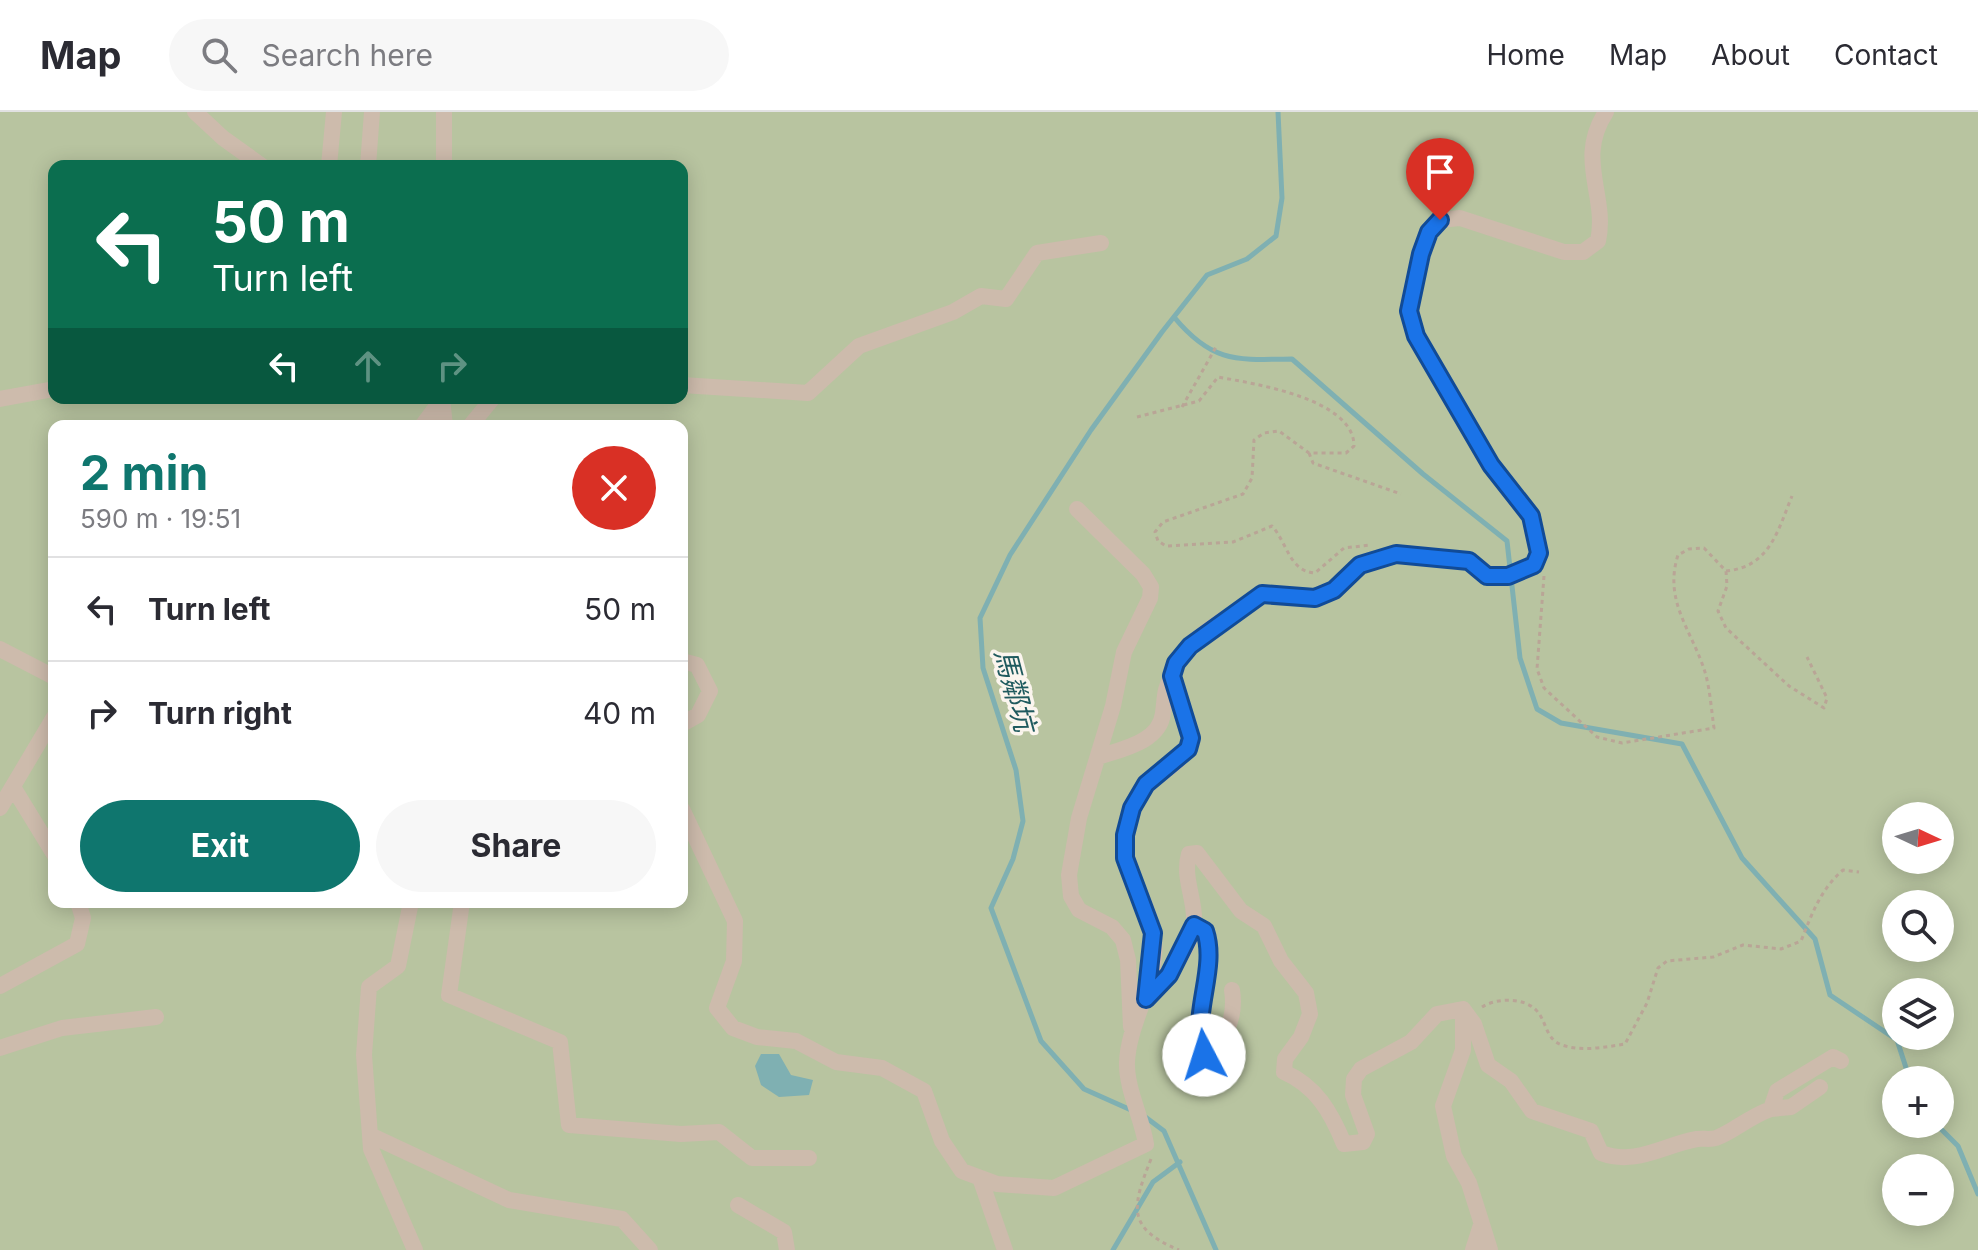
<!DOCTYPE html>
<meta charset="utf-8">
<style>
body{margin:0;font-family:Inter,"Noto Sans TC",sans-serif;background:#f7f7f7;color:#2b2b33;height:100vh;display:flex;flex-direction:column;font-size:30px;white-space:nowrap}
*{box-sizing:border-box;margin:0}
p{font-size:26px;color:#7c7c81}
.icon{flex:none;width:44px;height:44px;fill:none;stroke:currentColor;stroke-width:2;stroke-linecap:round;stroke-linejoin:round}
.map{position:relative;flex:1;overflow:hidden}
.side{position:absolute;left:48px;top:308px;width:640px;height:488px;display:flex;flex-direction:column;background:#fff;border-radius:16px;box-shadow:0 4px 20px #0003}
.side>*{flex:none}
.hud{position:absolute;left:48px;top:48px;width:640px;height:244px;border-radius:16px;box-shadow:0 4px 20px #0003;background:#0b6e4f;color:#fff;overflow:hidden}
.needle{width:52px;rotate:94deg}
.tools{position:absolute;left:1882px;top:690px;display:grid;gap:16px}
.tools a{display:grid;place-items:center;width:72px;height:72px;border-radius:50%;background:#fff;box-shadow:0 4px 20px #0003;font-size:40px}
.pin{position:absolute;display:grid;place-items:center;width:68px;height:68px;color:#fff;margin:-82px -34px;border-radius:50% 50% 50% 0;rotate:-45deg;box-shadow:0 0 8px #0007}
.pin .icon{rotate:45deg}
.me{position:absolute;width:88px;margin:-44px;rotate:355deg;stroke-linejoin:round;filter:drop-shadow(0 0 6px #0008)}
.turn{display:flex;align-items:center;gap:28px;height:168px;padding:0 32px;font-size:36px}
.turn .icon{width:104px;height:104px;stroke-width:2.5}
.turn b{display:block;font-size:56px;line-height:68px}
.lanes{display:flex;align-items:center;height:76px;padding:0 32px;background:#0003;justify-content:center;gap:40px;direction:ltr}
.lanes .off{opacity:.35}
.round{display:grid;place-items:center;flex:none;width:84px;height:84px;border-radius:42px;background:#f7f7f7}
.head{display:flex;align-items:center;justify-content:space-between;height:136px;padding:0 32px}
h1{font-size:48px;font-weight:700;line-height:60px;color:#0f766e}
.action{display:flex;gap:16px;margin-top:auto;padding:16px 32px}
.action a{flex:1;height:92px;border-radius:48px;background:#0f766e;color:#fff;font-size:32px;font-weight:700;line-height:92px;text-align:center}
.action a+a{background:#f7f7f7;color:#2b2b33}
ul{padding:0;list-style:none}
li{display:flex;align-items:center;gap:24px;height:104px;padding:0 32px;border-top:2px solid #e1e1e2}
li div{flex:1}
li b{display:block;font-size:30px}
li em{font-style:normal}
header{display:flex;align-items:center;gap:48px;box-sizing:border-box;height:112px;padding:0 40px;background:#fff;border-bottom:2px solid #e1e1e2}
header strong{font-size:38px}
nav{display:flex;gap:44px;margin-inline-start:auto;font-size:28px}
.search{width:560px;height:72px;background:#f7f7f7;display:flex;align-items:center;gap:20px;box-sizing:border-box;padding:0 28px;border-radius:44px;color:#7c7c81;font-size:30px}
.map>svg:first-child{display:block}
.green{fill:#b8c4a0;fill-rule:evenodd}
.water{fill:#7fb0b2}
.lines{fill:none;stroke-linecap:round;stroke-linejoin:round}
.stream{stroke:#7fb0b2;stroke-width:5}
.path{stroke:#b9a596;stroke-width:3;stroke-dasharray:4 4;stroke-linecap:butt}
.minor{stroke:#cdbbac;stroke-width:16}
.route-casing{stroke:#114b97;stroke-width:20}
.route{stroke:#1a73e8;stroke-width:14}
.labels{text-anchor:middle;stroke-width:7;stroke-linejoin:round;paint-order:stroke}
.water-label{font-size:28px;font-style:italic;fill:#1f5a5e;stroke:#fbf5ee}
</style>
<header>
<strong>Map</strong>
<div class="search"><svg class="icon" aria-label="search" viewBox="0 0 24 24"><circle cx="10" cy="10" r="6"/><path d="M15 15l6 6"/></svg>Search here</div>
<nav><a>Home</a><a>Map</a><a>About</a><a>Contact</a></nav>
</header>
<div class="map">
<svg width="1978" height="1138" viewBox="0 0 1978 1138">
<rect width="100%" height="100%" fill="#f4ebe1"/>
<path class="green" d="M 0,0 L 1978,0 L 1978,1138 L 0,1138 ZM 54,54 L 682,54 L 682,286 L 54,286 ZM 54,314 L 682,314 L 682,790 L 54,790 ZM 1896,704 L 1940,704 L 1940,748 L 1896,748 ZM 1896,792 L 1940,792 L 1940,836 L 1896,836 ZM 1896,880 L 1940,880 L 1940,924 L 1896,924 ZM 1896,968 L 1940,968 L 1940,1012 L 1896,1012 ZM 1896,1056 L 1940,1056 L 1940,1100 L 1896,1100 Z"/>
<path class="water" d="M 761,942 L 779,942 L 791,963 L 813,968 L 809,983 L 779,985 L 761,973 L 755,954 Z"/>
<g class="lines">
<path class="stream" d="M 1174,205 C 1212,251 1236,248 1292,247 L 1423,362 L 1507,429 L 1520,546 L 1537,597 L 1561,611 L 1682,632 L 1742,746 L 1815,827 L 1830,883 L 1897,928 L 1910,968
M 1131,998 L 1084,977 L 1041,929 L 991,796 L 1013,747 L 1023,709 L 1016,658 L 983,556 L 980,506 L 1010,443 L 1091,318 L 1162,220 L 1207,163 L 1247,147 L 1276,124 L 1282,86 L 1278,0
M 1144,1004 L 1164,1019 L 1216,1138
M 1936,1012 L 1958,1034 L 1978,1082
M 1113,1138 L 1153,1070 L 1180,1050"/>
<path class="path" d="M 1182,295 L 1216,235
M 1137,305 L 1199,289 L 1218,265 C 1256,272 1354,287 1354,334 L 1346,341 L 1309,341 L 1279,319 L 1264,321 L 1254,328 L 1252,366 L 1243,382 L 1163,410 L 1155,420 L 1158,429 L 1166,434 L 1233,430 L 1272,414 C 1288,432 1289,459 1315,461 L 1344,436 L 1370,433
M 1309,341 L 1313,351 L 1401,382
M 1726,459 C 1770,455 1778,418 1792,384
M 1544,464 L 1537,557 L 1544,576 L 1597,625 L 1622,631 L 1714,616 C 1711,596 1710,573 1703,554 C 1689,515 1664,487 1678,443 L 1689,437 L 1704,436 L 1726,459 L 1727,474 L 1718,499 L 1726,516 L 1789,574 L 1824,596 L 1827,586 L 1807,545
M 1482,895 C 1496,886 1523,885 1536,898 C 1547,909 1545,927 1562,933 C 1582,940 1605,935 1625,932 L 1647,891 L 1658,856 L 1667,849 L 1713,845 L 1743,833 L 1781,837 L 1801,829 C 1812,802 1820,778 1843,758 L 1859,760
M 1151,1047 C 1132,1095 1126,1116 1179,1138"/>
<path class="minor" d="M 195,0 L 223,26 L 262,54
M 444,0 L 444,54
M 329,54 L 334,0
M 368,54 L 372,0
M 682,273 L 808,281 L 859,234 L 953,200 L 981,184 L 1006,187 L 1037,141 L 1101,131
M 442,286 L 445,314
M 0,287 L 54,277
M 422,314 L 442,287
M 470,314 L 493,286
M 1077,397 L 1143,462 L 1151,475 L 1150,486 L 1124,540 L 1113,594 L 1079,706 L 1069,763 L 1071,784 L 1079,798 L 1112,815 L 1123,828 L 1128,848 L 1131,915
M 0,537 L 54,565
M 682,549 L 697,553 L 710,579 L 698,603 L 682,612
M 1098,645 C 1122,637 1160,630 1163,601 C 1165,586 1164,577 1172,564
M 13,675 L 54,742
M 0,696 L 54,605
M 682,697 L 735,809 L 734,849 L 717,896 L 733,916 L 757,925 L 796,929 L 836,950 L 882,956 L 924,979 L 942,1029 L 962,1059 L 997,1072 L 1054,1076 L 1146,1032 C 1142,1006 1126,976 1127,950 C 1129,906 1162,866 1153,820 C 1144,774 1112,749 1132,698 C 1144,664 1174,660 1188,636 C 1202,614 1162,576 1177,550 C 1194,521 1236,501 1262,482 L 1315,486 L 1334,478 L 1360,453 L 1396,442 L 1469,449 L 1487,464 L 1508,464 L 1534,453 L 1539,441 L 1531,404 L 1491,353 L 1416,224 L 1409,199 L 1421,142 L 1429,120 L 1440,108 L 1460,106 L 1564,140 L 1583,140 L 1598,129 C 1608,84 1575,47 1606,0
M 411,790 L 398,854 L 369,875 L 364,943 L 371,1037 L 415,1138
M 462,790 L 449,883 L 560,930 L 569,1013 L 681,1022 L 719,1020 L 752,1046 L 809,1046
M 1194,813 L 1205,819 C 1218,858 1190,902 1204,943 L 1211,942 C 1228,923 1236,903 1232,878
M 0,874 L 77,832 L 83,806 L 78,790
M 1146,887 C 1162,870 1192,836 1194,812 C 1196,788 1182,766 1189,742 L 1197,741 L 1241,799 L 1264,814 L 1281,849 L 1306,881 L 1310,902 L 1301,925 L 1285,947 L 1284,960 C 1316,974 1331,1000 1344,1032 L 1363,1030 L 1367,1022 L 1353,983 L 1354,967 L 1361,957 L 1411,930 L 1437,902 L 1463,897 L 1463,938 L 1443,994 L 1454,1044 L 1469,1071 L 1490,1138
M 1463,897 L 1474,912 L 1488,953 L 1511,969 L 1532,999 L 1591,1019 L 1601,1041 C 1636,1054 1663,1033 1697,1027 C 1703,1026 1710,1028 1716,1026 C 1733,1020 1750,1004 1771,997 L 1777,979 L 1833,945 L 1841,949
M 0,936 L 62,916 L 156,905
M 1771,997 L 1791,995 L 1820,975
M 370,1023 L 509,1088 L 622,1107 L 650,1138
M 980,1066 L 1005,1138
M 738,1093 L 784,1120 L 787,1138
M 1473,1138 L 1481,1113"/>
</g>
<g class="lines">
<defs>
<path id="route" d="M 1204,943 C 1190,902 1218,858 1205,819 L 1194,813 L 1169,863 L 1146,887 L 1153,821 L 1125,746 L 1125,723 L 1132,696 L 1146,672 L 1188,637 L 1191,626 L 1172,564 L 1176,551 L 1190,534 L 1262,482 L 1315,486 L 1334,478 L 1360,453 L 1396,442 L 1469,449 L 1487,464 L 1508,464 L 1534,453 L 1539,441 L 1531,404 L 1491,353 L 1416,224 L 1409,199 L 1421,142 L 1429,120 L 1440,108"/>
</defs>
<use href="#route" class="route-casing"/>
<use href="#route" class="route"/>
</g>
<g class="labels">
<g class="water-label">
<text transform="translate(1015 578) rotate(75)" y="10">馬鄰坑</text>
</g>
</g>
</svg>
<div class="tools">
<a><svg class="needle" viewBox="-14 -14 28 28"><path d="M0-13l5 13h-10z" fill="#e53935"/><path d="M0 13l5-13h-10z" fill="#7c7c81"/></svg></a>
<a><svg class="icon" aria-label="search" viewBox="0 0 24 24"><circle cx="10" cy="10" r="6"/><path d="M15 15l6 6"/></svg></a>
<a><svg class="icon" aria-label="layers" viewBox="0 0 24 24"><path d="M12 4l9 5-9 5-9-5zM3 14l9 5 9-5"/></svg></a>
<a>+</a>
<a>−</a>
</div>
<div class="pin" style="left:1440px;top:108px;background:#d93025"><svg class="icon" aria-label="arrive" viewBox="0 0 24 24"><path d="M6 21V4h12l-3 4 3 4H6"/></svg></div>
<svg class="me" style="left:1204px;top:943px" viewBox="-20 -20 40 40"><circle r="19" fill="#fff"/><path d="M0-13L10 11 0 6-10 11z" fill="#1a73e8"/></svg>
<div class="hud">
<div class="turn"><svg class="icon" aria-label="left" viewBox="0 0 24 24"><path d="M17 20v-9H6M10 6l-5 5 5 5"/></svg><div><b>50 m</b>Turn left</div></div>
<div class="lanes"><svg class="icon" aria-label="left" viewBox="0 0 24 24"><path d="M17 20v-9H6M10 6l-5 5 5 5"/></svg><svg class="icon off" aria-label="ahead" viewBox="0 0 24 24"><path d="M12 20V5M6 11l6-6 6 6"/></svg><svg class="icon off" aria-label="right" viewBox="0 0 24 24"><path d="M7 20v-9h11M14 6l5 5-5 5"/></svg></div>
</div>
<section class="side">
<div class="head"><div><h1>2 min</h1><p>590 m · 19:51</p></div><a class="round" style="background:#d93025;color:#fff"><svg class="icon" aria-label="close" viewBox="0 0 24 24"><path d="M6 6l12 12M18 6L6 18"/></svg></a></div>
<ul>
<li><svg class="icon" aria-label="left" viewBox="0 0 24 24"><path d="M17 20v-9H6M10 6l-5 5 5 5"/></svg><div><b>Turn left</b></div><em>50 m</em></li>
<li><svg class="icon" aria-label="right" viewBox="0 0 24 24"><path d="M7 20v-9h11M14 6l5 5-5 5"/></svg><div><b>Turn right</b></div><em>40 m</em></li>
</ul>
<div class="action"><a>Exit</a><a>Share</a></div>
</section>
</div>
